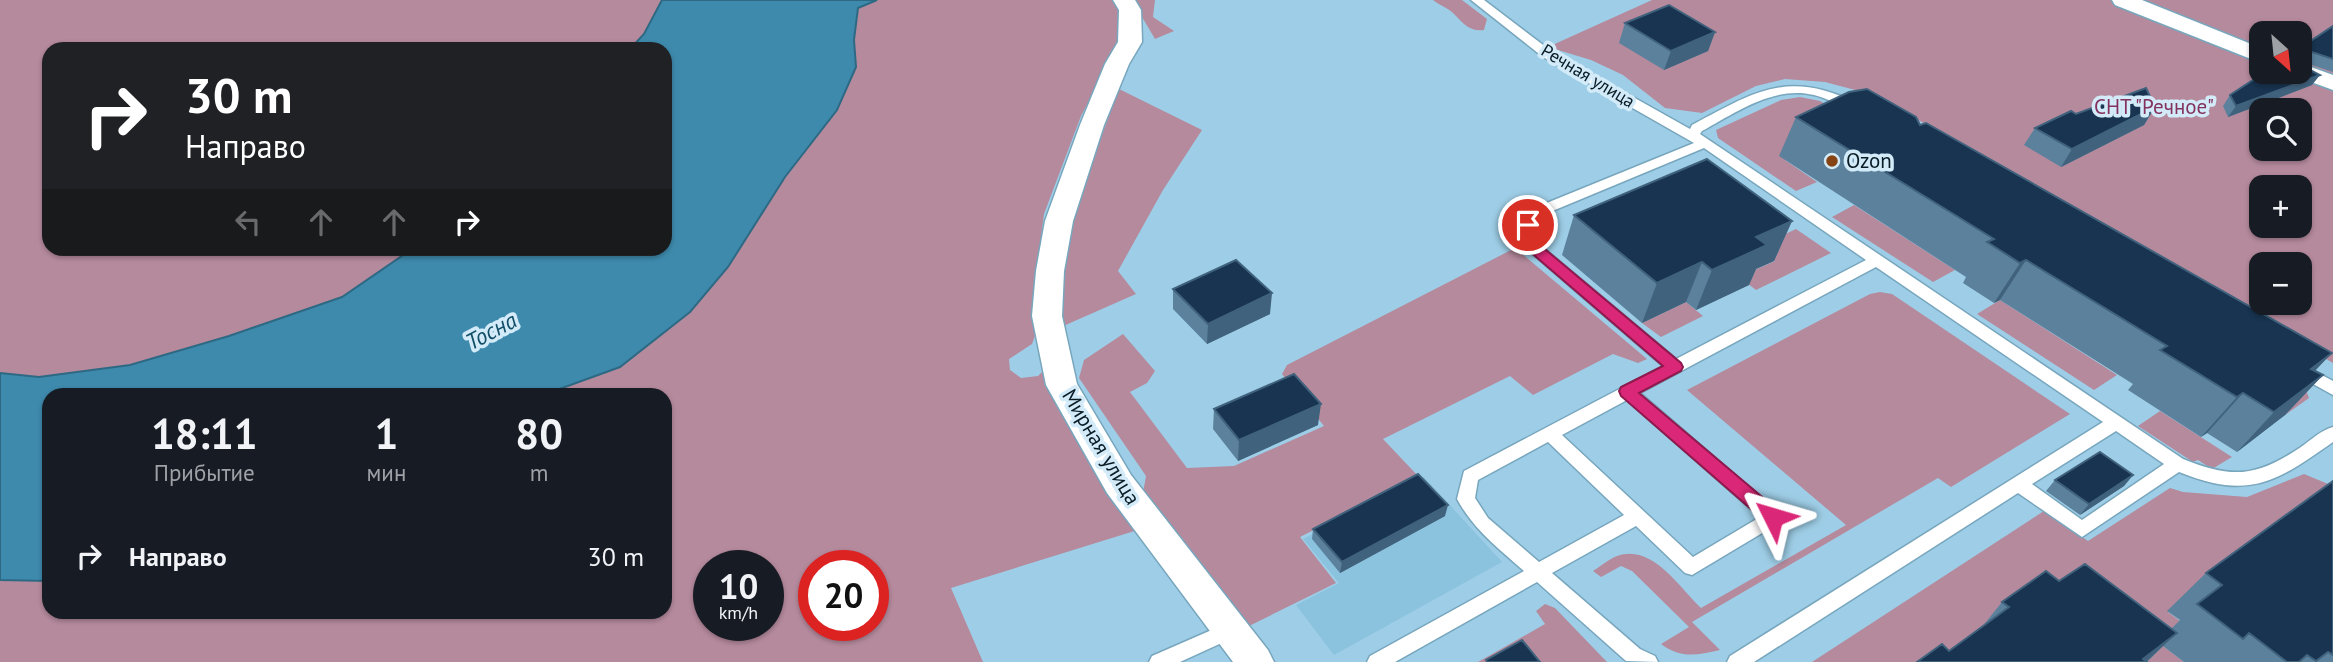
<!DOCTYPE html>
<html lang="ru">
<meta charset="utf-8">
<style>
body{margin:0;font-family:"PT Sans",sans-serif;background:#20242c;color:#f1f3f6;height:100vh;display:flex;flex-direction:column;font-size:26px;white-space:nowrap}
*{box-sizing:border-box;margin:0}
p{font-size:23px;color:#9ea1a6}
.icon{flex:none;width:38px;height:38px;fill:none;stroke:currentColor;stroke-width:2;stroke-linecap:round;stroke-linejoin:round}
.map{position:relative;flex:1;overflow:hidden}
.drawer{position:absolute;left:42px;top:388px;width:630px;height:231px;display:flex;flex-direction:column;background:#171b24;border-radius:21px;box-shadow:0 2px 5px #0004}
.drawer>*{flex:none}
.top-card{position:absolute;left:42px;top:42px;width:630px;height:214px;border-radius:21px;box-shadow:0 2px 5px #0004;background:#202124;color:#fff;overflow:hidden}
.needle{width:46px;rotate:153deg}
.tools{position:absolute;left:2249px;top:21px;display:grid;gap:14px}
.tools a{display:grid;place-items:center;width:63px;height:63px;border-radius:14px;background:#171b24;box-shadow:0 2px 5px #0004;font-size:35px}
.speed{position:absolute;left:693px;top:550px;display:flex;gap:14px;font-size:35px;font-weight:700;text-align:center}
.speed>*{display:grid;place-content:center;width:91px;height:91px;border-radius:50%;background:#171b24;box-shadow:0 2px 5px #0004;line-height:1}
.speed small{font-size:18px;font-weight:400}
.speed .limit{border:10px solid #d22;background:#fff;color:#111}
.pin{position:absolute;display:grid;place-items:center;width:60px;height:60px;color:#fff;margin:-30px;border:4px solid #fff;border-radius:50%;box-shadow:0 2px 7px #0007}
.me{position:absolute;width:77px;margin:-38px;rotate:310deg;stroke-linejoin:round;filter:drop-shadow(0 0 5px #0008)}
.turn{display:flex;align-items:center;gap:24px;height:147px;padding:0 28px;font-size:32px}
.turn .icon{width:91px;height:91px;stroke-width:2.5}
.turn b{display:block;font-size:49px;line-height:60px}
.lanes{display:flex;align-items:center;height:66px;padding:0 28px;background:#0003;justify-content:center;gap:35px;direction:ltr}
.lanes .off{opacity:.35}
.eta{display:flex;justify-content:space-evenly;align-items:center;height:119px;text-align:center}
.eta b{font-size:42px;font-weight:600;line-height:49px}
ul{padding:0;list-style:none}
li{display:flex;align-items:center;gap:21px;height:98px;padding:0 28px}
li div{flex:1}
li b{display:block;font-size:26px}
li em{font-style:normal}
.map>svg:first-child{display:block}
.built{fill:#8bc2dd}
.green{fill:#b58a9d;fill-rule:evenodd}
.water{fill:#3e8aad;stroke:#2e6984;stroke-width:2}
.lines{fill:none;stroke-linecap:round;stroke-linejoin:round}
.lane-casing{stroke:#77a6bd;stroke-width:3}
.street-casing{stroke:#77a6bd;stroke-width:3}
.lane{fill:#fff;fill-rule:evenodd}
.street{fill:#fff;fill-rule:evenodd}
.wall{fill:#5b819c}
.shaded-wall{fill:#40627d}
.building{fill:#183450;stroke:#40627d;stroke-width:2}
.route{fill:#db2777;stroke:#8e194d;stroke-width:2}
.poi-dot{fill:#864314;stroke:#d3ebf8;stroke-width:2.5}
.labels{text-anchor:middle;stroke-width:7;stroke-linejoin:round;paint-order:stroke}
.far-street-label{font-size:18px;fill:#091c25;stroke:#d3ebf8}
.park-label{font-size:21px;fill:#83325d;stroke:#d3ebf8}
.poi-label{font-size:21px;fill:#091c25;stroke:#d3ebf8;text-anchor:start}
.street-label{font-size:21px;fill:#091c25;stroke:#d3ebf8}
.water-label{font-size:23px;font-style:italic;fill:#104e67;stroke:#d3ebf8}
</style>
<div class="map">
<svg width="2333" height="662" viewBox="0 0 2333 662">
<rect width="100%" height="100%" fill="#9ecee7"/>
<path class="built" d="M 1424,477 L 1502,562 L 1334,655 L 1296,605 L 1339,583 L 1303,539 Z"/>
<path class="green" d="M 0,0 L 662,0 L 644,34 L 630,49 L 49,49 L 49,248 L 412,249 L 342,297 L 229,336 L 130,365 L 39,377 L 0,373 Z
M 877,0 L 1113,0 L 1125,19 L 1121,41 L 1081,116 L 1044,214 L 1032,303 L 1036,333 L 1032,344 L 1009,359 L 1010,370 L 1021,378 L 1038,376 L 1047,367 L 1141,529 L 951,588 L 983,662 L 0,662 L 0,580 L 49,581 L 49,612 L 665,612 L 665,396 L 543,395 L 556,389 L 785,177 L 837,110 L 856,67 L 854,40 L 858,8 ZM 709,565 L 768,565 L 768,625 L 709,625 ZM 814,565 L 873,565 L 873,625 L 814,625 Z
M 1132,0 L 1155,0 L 1153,17 L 1174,31 L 1155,39 Z
M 1433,0 L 1462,0 L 1487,19 L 1484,30 C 1469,32 1463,23 1453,13 C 1448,8 1439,5 1433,0 Z
M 1652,0 L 2333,0 L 2333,363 L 1908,114 L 1859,91 L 1825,82 L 1785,79 L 1756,86 L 1702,113 L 1665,108 L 1623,75 L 1591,60 L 1548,47 ZM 2261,33 L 2300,33 L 2300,72 L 2261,72 ZM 2261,110 L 2300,110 L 2300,149 L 2261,149 ZM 2261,187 L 2300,187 L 2300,226 L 2261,226 ZM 2261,264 L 2300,264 L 2300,303 L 2261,303 Z
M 1119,89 L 1202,130 L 1163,190 L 1118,271 L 1136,294 L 1061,327 L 1059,266 L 1077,202 Z
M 1800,97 L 1820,101 L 2306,390 L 2309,398 L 2285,415 L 1790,151 L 1785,160 L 1817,182 L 1796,191 L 1718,138 L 1716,130 L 1781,100 Z
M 1854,205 L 1955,270 L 1933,282 L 1832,217 Z
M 1796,229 L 1831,253 L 1756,290 L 1739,277 L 1775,261 L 1758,247 Z
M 1515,248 L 1647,359 L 1638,363 L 1613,354 L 1533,395 L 1510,376 L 1383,439 L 1419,477 L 1300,537 L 1336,583 L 1249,626 L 1216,582 L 1203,579 L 1143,493 L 1146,476 L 1079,378 L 1084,360 L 1123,334 L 1155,371 L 1147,383 L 1130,392 L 1187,468 L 1234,466 L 1324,426 L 1282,374 L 1287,365 Z
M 1880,292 L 1892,294 L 2070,414 L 1951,487 L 1938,478 L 1692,622 L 1720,650 C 1697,655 1681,659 1661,644 L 1689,627 L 1632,571 L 1621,566 L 1601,577 L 1593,571 C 1601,566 1609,559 1617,556 C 1652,543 1680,588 1701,608 L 1846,525 L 1687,390 L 1870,294 Z
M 2000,300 L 2117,375 L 2094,390 L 1977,314 Z
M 1686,302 L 1703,316 L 1661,337 L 1642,323 Z
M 2160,411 L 2232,457 L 2212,469 L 2198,460 L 2193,462 L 2138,426 Z
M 2304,474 L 2333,486 L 2168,612 L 2183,623 L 2158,642 L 2184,662 L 1812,662 L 2044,511 L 2088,541 L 2170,488 L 2183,492 L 2247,497 Z
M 1545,604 L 1555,608 L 1607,662 L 1478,662 L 1545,624 L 1536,611 Z"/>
<path class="water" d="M 662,0 L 877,0 L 858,8 L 854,40 L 856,67 L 837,110 L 785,177 L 728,267 L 690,312 L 620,367 L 543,395 L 49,396 L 49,581 L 0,580 L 0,373 L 39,377 L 130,365 L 229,336 L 342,297 L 412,249 L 665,248 L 665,49 L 630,49 L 644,34 Z"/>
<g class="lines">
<defs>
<path id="lane" d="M 1471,0 L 1484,0 L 1551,51 L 1690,129 L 1692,125 C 1756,91 1788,69 1859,104 L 1860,107 L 1854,111 C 1840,107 1828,98 1814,95 C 1774,85 1735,113 1702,131 L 1700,134 L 2183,459 C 2233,479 2256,477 2301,447 C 2311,440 2321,430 2333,427 L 2333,442 C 2275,483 2249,500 2179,472 L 2082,537 L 2018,493 L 1754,662 L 1727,662 L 1730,656 L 2103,422 L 1876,267 L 1640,393 L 1779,513 L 1782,518 L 1779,523 L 1692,575 L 1685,573 L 1636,526 L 1552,573 L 1640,649 L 1655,656 L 1658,662 L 1626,661 L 1537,582 L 1395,662 L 1367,662 L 1370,656 L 1524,571 C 1499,549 1473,529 1457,499 L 1464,471 L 1663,366 L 1528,250 L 1521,225 L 1527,211 L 1694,143 L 1543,57 ZM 1704,148 L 1866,260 L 1676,359 L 1540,245 L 1535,225 L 1538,217 ZM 1627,400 L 1760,517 L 1693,557 L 1562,435 ZM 2116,431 L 2164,464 L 2082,520 L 2032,484 ZM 1548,442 L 1624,515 L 1539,562 L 1488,518 L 1475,498 L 1478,480 Z
M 2299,363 L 2333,381 L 2333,395 L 2293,373 L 2291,369 L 2293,365 Z
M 1230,622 L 1237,624 L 1240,630 L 1237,636 L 1180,662 L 1149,662 L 1152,656 Z"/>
<path id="street" d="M 1113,0 L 1135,0 L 1141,10 L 1142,42 L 1129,64 L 1104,125 L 1073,221 L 1064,271 L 1062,316 L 1077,384 L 1131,475 L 1268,650 L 1274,662 L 1233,662 L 1107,493 L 1046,385 L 1032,316 L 1036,271 L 1045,221 L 1080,125 L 1105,64 L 1118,42 L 1119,10 Z
M 2112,0 L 2142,0 L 2261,48 L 2261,63 L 2115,5 Z
M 2300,63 L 2333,75 L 2333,90 L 2292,75 L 2289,72 L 2300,72 Z"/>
</defs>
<use href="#lane" class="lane-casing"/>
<use href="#street" class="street-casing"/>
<use href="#lane" class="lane"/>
<use href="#street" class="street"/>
</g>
<path class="wall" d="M 1625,23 L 1715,32 L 1708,51 L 1664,70 L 1619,43 Z
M 2333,26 L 2333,72 L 2303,62 L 2300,66 L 2312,85 L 2228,117 L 2223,106 L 2230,95 L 2300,72 L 2300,48 Z
M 2155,107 L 2144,125 L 2061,167 L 2024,145 L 2035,128 L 2076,114 Z
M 1796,117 L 1920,125 L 2323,375 L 2285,415 L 2237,452 L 2207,433 L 2201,437 L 2128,390 L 2133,384 L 2000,300 L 1994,303 L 1963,283 L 1966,277 L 1779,156 Z
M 1574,215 L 1792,221 L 1774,261 L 1756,269 L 1749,285 L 1696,310 L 1686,302 L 1642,323 L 1562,255 Z
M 1173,289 L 1270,314 L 1207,344 L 1173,309 Z
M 1214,409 L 1318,425 L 1238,461 L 1213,429 Z
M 2133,475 L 2124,486 L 2080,515 L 2046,491 L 2055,480 Z
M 2333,481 L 2333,662 L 2184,662 L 2163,646 L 2147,662 L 1949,651 L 1982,627 L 2002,602 L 2059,581 L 2171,629 L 2180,620 L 2167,611 L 2206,573 Z
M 1445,516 L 1340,573 L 1312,539 L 1313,529 Z"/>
<path class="shaded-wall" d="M 1715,32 L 1708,51 L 1664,70 L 1671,51 Z
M 2320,75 L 2312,85 L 2228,117 L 2236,106 Z
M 2155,107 L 2144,125 L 2061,167 L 2072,149 Z
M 1792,221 L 1774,261 L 1756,269 L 1749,285 L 1696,310 L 1712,270 L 1756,237 Z
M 2026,260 L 2000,300 L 1994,303 L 2020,263 Z
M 1702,262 L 1686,302 L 1642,323 L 1657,283 Z
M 1272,293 L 1270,314 L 1207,344 L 1208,324 Z
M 2332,353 L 2294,393 L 2311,369 Z
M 2323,375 L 2285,415 L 2237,452 L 2274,412 Z
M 2243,393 L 2207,433 L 2201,437 L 2237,397 Z
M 1321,404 L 1318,425 L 1238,461 L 1239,440 Z
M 2133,475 L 2124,486 L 2080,515 L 2089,504 Z
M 1448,505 L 1445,516 L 1340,573 L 1342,562 Z
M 2177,633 L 2146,662 L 2143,659 Z"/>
<path class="building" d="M 1669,5 L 1715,32 L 1671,51 L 1625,23 Z
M 2333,26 L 2333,59 L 2306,50 L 2305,59 L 2300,59 L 2300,48 Z
M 2300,65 L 2320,75 L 2236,106 L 2230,95 L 2265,72 L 2300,72 Z
M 2146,88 L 2155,107 L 2072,149 L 2035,128 L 2071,111 L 2076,114 Z
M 1867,89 L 1916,117 L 1920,125 L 1926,123 L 2332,353 L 2311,369 L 2323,375 L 2274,412 L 2243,393 L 2237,397 L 2160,350 L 2167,346 L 2026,260 L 2020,263 L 1987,242 L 1994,239 L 1796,117 L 1849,92 Z
M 1707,159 L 1792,221 L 1756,237 L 1767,245 L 1712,270 L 1702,262 L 1657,283 L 1574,215 Z
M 1236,260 L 1272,293 L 1208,324 L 1173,289 Z
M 1294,374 L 1321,404 L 1239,440 L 1214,409 Z
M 2100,452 L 2133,475 L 2089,504 L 2055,480 Z
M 1418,474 L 1448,505 L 1342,562 L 1313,529 Z
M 2333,481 L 2333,655 L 2328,652 L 2316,661 L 2307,655 L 2299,662 L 2287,662 L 2249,633 L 2243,639 L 2197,604 L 2222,585 L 2206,573 Z
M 2085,564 L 2177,633 L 2143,659 L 2147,662 L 1917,662 L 1942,644 L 1949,651 L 2009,607 L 2002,602 L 2046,571 L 2059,581 Z
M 1522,640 L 1540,662 L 1487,662 L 1486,660 Z"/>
<path class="route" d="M 1528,221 L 1535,225 L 1540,245 L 1681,363 L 1683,367 L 1681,371 L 1639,393 L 1780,512 L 1782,517 L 1780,523 L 1773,525 L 1767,523 L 1621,396 L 1619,391 L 1621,387 L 1663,366 L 1528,250 L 1520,225 Z"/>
<circle class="poi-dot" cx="1832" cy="161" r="7"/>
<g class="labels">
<g class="far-street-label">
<text transform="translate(1588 76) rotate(31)" y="6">Речная улица</text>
</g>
<g class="park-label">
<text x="2154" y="114">СНТ "Речное"</text>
</g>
<g class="poi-label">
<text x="1846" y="168">Ozon</text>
</g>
<g class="street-label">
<text transform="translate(1101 447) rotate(59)" y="7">Мирная улица</text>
</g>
<g class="water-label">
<text transform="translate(491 331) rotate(-28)" y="8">Тосна</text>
</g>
</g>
</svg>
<div class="tools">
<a><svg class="needle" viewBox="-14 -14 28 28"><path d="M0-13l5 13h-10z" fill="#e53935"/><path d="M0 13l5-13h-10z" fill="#9ea1a6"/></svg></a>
<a><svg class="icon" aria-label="search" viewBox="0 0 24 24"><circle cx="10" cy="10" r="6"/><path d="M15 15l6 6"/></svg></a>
<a>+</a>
<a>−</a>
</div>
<div class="speed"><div>10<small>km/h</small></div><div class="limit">20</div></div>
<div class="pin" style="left:1528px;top:225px;background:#d93025"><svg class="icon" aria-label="arrive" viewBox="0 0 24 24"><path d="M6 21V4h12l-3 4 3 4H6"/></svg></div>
<svg class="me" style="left:1773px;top:517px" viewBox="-20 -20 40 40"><path d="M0-17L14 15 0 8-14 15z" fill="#db2777" stroke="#fff" stroke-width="4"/></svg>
<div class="top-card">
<div class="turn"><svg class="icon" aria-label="right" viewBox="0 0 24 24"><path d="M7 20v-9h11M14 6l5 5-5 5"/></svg><div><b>30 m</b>Направо</div></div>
<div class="lanes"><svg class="icon off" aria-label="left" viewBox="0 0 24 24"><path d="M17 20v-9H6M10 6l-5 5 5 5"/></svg><svg class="icon off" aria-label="ahead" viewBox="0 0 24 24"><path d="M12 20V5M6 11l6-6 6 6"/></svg><svg class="icon off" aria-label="ahead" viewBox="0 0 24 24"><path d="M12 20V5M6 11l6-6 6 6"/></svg><svg class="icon" aria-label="right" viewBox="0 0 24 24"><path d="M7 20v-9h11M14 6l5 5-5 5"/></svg></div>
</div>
<section class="drawer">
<div class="eta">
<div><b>18:11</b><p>Прибытие</p></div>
<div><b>1</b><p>мин</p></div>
<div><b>80</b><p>m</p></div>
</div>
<ul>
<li><svg class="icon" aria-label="right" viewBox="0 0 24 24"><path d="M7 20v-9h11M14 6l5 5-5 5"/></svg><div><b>Направо</b></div><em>30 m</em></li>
</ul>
</section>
</div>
